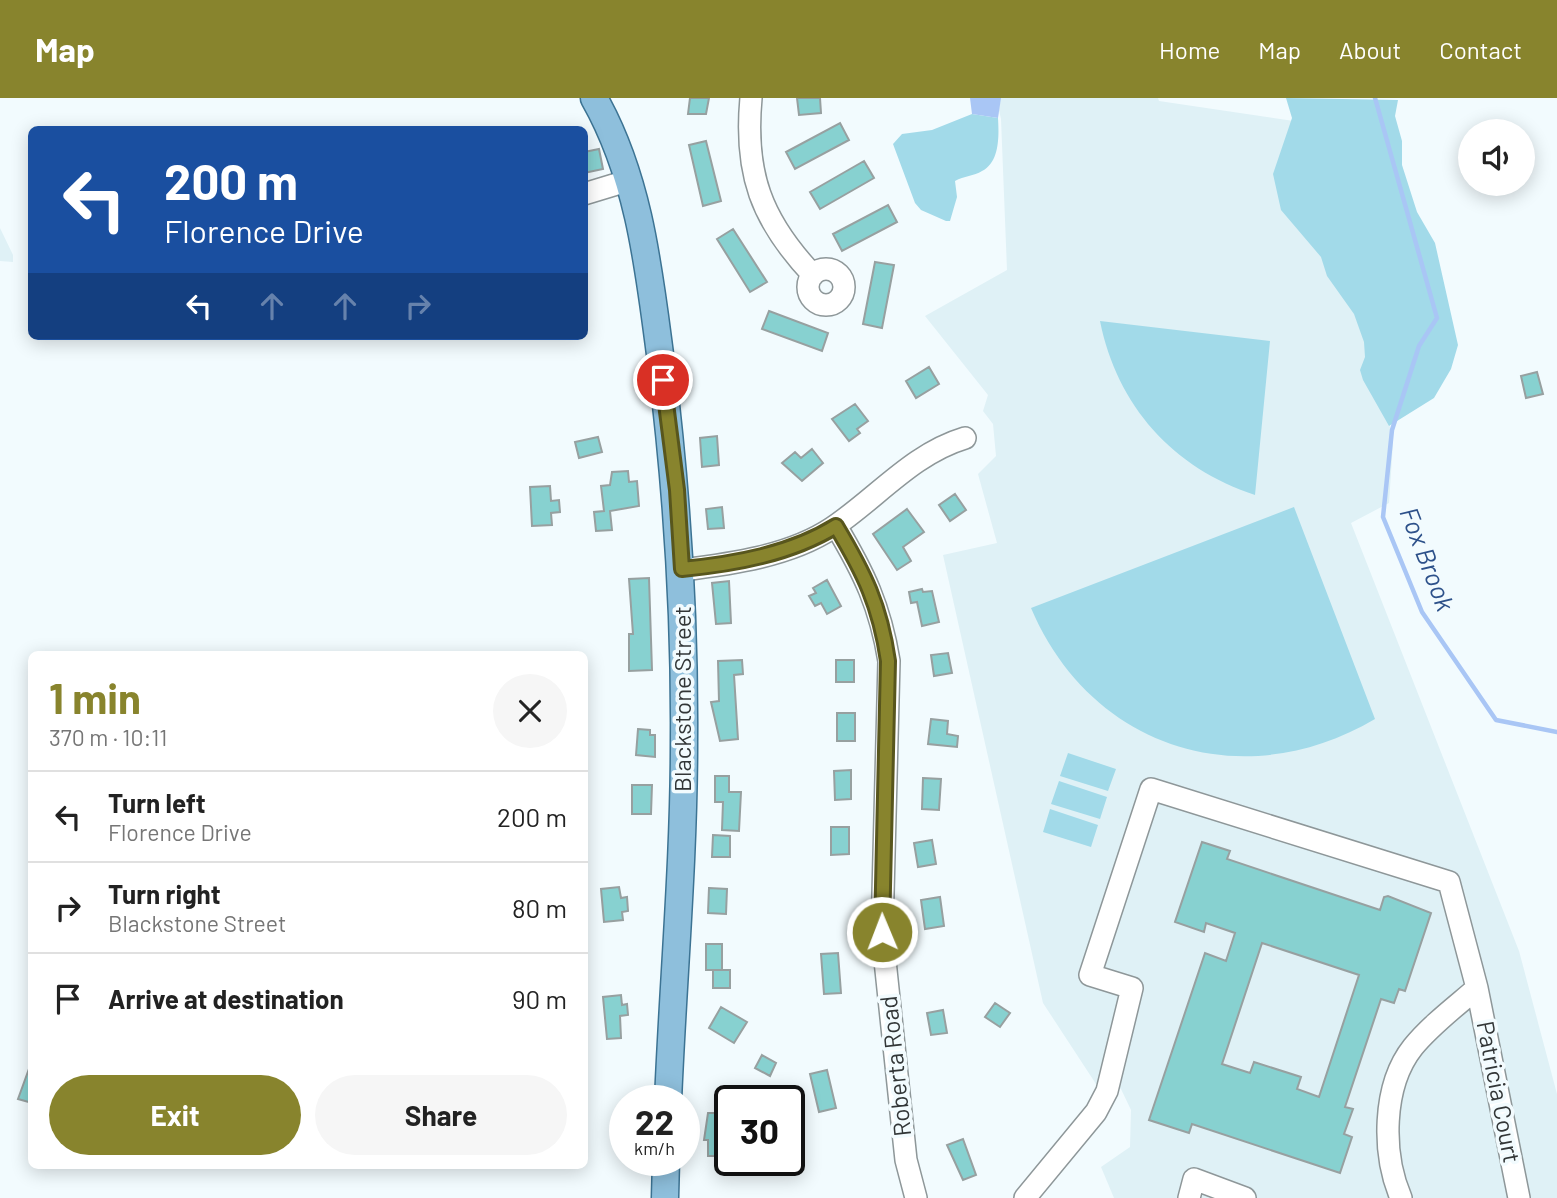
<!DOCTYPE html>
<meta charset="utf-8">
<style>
body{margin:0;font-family:Barlow,sans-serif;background:#f6f6f6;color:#222;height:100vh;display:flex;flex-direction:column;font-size:26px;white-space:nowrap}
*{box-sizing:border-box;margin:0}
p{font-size:23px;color:#767676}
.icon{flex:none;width:38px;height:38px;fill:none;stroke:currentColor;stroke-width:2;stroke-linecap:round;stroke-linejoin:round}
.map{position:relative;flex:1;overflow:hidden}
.drawer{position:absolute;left:28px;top:553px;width:560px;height:518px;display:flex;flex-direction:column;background:#fff;border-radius:10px;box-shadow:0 4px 18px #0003}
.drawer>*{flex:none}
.top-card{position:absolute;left:28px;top:28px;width:560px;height:214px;border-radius:10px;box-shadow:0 4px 18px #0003;background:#1a4fa0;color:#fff;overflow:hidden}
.fabs{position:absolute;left:1458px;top:21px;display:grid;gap:14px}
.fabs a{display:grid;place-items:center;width:77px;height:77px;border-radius:50%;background:#fff;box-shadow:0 4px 18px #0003;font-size:35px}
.speed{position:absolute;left:609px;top:987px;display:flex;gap:14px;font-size:35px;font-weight:700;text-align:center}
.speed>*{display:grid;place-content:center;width:91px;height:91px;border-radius:50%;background:#fff;box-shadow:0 4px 18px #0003;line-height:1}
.speed small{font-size:18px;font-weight:400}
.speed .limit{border:4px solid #111;border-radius:10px;background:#fff;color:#111}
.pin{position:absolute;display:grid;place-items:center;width:60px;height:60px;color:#fff;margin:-30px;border:4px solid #fff;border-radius:50%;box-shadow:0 2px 7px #0007}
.me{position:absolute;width:77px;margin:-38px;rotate:359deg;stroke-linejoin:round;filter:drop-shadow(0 0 5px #0008)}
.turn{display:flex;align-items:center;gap:24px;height:147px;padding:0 21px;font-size:32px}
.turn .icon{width:91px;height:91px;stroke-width:2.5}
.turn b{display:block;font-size:49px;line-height:60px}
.lanes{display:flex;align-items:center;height:66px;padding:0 21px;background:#0003;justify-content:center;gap:35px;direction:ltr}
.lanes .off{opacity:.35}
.round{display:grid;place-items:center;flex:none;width:74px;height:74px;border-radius:37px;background:#f6f6f6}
.summary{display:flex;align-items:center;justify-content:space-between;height:119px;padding:0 21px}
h1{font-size:42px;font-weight:700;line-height:52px;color:#88842d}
.button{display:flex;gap:14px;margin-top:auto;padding:14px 21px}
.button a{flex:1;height:80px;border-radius:42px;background:#88842d;color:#fff;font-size:28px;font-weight:700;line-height:80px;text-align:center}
.button a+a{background:#f6f6f6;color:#222}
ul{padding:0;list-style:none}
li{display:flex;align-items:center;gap:21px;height:91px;padding:0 21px;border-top:2px solid #e0e0e0}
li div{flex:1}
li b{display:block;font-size:26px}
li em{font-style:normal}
header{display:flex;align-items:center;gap:42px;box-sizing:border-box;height:98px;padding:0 35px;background:#88842d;color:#fff}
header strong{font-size:33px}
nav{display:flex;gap:38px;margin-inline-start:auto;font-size:24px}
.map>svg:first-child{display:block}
.built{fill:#dff1f6}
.green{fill:#a2dae9}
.water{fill:#a9c6f5}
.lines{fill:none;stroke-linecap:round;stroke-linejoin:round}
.stream{stroke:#a9c6f5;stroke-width:4.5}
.building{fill:#87d1d0;stroke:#97a0a0;stroke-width:2;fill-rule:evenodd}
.minor-casing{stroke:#8e9799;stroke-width:24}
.major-casing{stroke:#3c7393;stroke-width:29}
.minor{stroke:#fff;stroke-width:21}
.major{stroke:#8ebfdc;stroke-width:26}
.route-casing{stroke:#58561d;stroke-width:18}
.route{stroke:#88842d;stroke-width:12}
.labels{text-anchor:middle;stroke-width:7;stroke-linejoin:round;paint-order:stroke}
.street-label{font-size:24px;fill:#323637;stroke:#f2fbfe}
.water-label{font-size:26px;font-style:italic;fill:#2d518a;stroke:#f2fbfe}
</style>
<header>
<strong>Map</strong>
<nav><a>Home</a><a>Map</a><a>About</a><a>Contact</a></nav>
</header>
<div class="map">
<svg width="1557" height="1100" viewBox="0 0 1557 1100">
<rect width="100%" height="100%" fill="#f2fbfe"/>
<path class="built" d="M 996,0 L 1158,0 L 1159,3 L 1382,36 L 1388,319 L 1393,345 L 1389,405 L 1351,425 L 1519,853 L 1557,996 L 1557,1100 L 1114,1100 L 1101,1069 L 1130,1049 L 1131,1012 L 1121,991 L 1096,986 L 1043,905 L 943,457 L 997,445 L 978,376 L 996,358 L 993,326 L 983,313 L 988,297 L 925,218 L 1007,172 L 1001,21 Z
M 0,130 L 13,157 L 13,164 L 0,163 Z"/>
<path class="green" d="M 1286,0 L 1398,2 L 1395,18 L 1402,43 L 1402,67 L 1417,114 L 1435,145 L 1458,247 L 1451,271 L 1434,300 L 1389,328 L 1363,282 L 1360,272 L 1365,259 L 1364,244 L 1354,216 L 1327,178 L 1321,159 L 1281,112 L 1273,76 L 1292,20 Z
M 972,16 L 998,20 C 999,37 1000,64 982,73 C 974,78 964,78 955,83 L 957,99 L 950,123 L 946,123 L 921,112 L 915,105 L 893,46 L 902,36 L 932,32 Z
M 1100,223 L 1270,243 L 1255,397 C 1173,370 1117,308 1100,223 Z
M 1294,409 L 1375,621 C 1243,699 1091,651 1031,510 Z
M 1068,655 L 1116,671 L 1108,693 L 1060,678 Z
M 1059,683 L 1107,699 L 1100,721 L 1051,706 Z
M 1050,711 L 1098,727 L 1091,749 L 1043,734 Z"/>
<path class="water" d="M 970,0 L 1001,0 L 998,20 L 972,16 Z"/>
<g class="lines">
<path class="stream" d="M 1375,0 L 1437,220 L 1419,248 L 1392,332 L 1383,419 L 1422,514 L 1496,622 L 1557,634"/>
</g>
<path class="building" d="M 690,0 L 709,0 L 706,16 L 688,16 Z
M 797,0 L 820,0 L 821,15 L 799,17 Z
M 840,25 L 849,42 L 795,71 L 786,54 Z
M 706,43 L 721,103 L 703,108 L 689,47 Z
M 599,51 L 603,71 L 584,75 L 584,54 Z
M 864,63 L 874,80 L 820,111 L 810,94 Z
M 888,107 L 897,124 L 842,153 L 833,136 Z
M 733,131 L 767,184 L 750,194 L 717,141 Z
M 875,164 L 894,167 L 882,230 L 863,226 Z
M 769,213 L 828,235 L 822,253 L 762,231 Z
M 929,269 L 939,286 L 916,300 L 906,283 Z
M 1537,274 L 1543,296 L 1526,300 L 1521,278 Z
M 855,306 L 868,323 L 857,331 L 860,335 L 849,343 L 832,321 Z
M 717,338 L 719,367 L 702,369 L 700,340 Z
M 598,339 L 602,354 L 579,360 L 575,344 Z
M 812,351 L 823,365 L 802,383 L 782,365 L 795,354 L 801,360 Z
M 628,373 L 629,384 L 637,383 L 639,408 L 610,413 L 612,432 L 596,433 L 594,414 L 604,413 L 601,388 L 610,387 L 612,374 Z
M 550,388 L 551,403 L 559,402 L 560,414 L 551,415 L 552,427 L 532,428 L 530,389 Z
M 955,396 L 966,412 L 950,423 L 939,407 Z
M 722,409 L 724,430 L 708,431 L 706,411 Z
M 907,411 L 924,434 L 903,449 L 911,463 L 897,472 L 873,436 Z
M 649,480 L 652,572 L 629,573 L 629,536 L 633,536 L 629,481 Z
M 827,482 L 841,508 L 827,516 L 821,505 L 815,508 L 809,498 L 816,495 L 813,490 Z
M 729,483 L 731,525 L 716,526 L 712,485 Z
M 922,491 L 923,494 L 932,493 L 939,524 L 922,528 L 917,504 L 911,505 L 909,494 Z
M 948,555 L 952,575 L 934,578 L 931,557 Z
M 742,562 L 743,576 L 734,577 L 738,641 L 720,643 L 711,604 L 719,603 L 718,563 Z
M 836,562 L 854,562 L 854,584 L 836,584 Z
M 837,615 L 855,615 L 855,643 L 837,643 Z
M 931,621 L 948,623 L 947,636 L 958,638 L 957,649 L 928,646 Z
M 638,631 L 650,632 L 650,637 L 655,637 L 655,659 L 636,657 Z
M 851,672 L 851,701 L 835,702 L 834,673 Z
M 715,678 L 729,678 L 729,694 L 741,694 L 739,733 L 722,732 L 723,704 L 715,704 Z
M 923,680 L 941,681 L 939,712 L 922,711 Z
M 632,687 L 652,687 L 651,716 L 632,716 Z
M 831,729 L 849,729 L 849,756 L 831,757 Z
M 713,737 L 730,738 L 730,759 L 712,759 Z
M 932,742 L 936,766 L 918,769 L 914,745 Z
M 1202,744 L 1230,753 L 1227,761 L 1380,812 L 1384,799 L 1388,798 L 1431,815 L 1405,893 L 1399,891 L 1394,905 L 1381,901 L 1345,1009 L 1353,1011 L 1344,1036 L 1352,1039 L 1340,1075 L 1192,1026 L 1189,1035 L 1149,1022 L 1205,855 L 1226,863 L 1235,835 L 1206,825 L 1204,834 L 1175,824 ZM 1262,845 L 1359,877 L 1319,999 L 1297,991 L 1301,979 L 1254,964 L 1250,975 L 1222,966 Z
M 619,789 L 621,800 L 627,799 L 628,813 L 622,814 L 623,822 L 604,824 L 601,791 Z
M 709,790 L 727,791 L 726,816 L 708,815 Z
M 940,799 L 944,828 L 925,831 L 921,802 Z
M 706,846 L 722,846 L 722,872 L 706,872 Z
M 838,855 L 841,895 L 824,896 L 821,856 Z
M 713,872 L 730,872 L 730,890 L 713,890 Z
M 621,897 L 622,907 L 627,906 L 628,917 L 620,918 L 621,940 L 607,941 L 603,899 Z
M 995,905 L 1010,915 L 1000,929 L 985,919 Z
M 721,909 L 747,924 L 734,945 L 709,930 Z
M 943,912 L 947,935 L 931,937 L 927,915 Z
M 762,957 L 776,965 L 770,978 L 755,970 Z
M 30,968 L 32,968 L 32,1005 L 18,1001 Z
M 827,972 L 836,1010 L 819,1014 L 810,976 Z
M 708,1015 L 725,1015 L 724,1058 L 708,1058 L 708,1042 L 704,1042 Z
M 963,1041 L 976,1077 L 963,1082 L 947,1047 Z"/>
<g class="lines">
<defs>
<path id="minor" d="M 751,0 C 744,75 761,122 813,177
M 584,96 L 630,82
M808 189a18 18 0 1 1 36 0a18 18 0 1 1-36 0Z
M 836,428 C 864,475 880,508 889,563 L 882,834 L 906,1062 L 916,1100
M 682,472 C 731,466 790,458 832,430 C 877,400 912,356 965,340
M 1025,1100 L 1096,1014 L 1107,993 L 1132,890 L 1090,877 L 1151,691 L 1449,784 L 1477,890 L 1519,1100
M 1189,1100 L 1194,1081 L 1245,1100
M 1401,1100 C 1382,1056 1382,988 1413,949 C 1431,927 1455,909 1477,890"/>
<path id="major" d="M 594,0 C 640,81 649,173 661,264 C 677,393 685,514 684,644 C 684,763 673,883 668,1003
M 665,1100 L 666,1062"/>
</defs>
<use href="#minor" class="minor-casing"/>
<use href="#major" class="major-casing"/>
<use href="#minor" class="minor"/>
<use href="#major" class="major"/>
</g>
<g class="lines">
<defs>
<path id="route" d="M 663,282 L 677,392 L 682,471 C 734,466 791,456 836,428 C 864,475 880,507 888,563 L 882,834"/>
</defs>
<use href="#route" class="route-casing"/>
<use href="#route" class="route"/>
</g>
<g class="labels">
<g class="street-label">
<text transform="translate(683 601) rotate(-90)" y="8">Blackstone Street</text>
<text transform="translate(896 968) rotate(-96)" y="8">Roberta Road</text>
<text transform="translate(1498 994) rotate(79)" y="8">Patricia Court</text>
</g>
<g class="water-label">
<text transform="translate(1427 461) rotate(69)" y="9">Fox Brook</text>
</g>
</g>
</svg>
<div class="fabs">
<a><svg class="icon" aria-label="sound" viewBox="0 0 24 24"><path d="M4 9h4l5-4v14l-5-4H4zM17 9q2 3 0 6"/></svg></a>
</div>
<div class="speed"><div>22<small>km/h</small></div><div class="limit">30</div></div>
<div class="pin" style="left:663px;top:282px;background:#d93025"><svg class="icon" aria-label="arrive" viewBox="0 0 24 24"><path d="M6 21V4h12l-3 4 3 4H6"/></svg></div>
<svg class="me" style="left:882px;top:834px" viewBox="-20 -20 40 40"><circle r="17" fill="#88842d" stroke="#fff" stroke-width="3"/><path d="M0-11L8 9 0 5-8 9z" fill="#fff"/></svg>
<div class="top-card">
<div class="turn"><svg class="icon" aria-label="left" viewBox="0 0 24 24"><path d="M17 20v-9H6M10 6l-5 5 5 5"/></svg><div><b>200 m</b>Florence Drive</div></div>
<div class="lanes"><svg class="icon" aria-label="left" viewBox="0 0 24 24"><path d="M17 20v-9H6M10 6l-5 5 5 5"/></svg><svg class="icon off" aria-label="ahead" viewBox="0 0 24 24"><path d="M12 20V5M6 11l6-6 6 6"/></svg><svg class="icon off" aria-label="ahead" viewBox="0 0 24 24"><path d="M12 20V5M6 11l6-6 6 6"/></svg><svg class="icon off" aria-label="right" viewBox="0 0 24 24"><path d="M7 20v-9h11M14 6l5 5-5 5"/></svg></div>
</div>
<section class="drawer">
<div class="summary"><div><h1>1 min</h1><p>370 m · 10:11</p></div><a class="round"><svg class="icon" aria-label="close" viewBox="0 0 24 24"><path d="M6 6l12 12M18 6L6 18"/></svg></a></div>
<ul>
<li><svg class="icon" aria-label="left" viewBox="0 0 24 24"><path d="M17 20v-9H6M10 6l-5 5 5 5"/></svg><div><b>Turn left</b><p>Florence Drive</p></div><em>200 m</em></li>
<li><svg class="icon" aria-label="right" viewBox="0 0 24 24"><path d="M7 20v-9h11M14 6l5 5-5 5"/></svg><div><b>Turn right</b><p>Blackstone Street</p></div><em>80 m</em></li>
<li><svg class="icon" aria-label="arrive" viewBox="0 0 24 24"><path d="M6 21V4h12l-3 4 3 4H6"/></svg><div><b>Arrive at destination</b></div><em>90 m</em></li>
</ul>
<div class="button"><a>Exit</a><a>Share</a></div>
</section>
</div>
